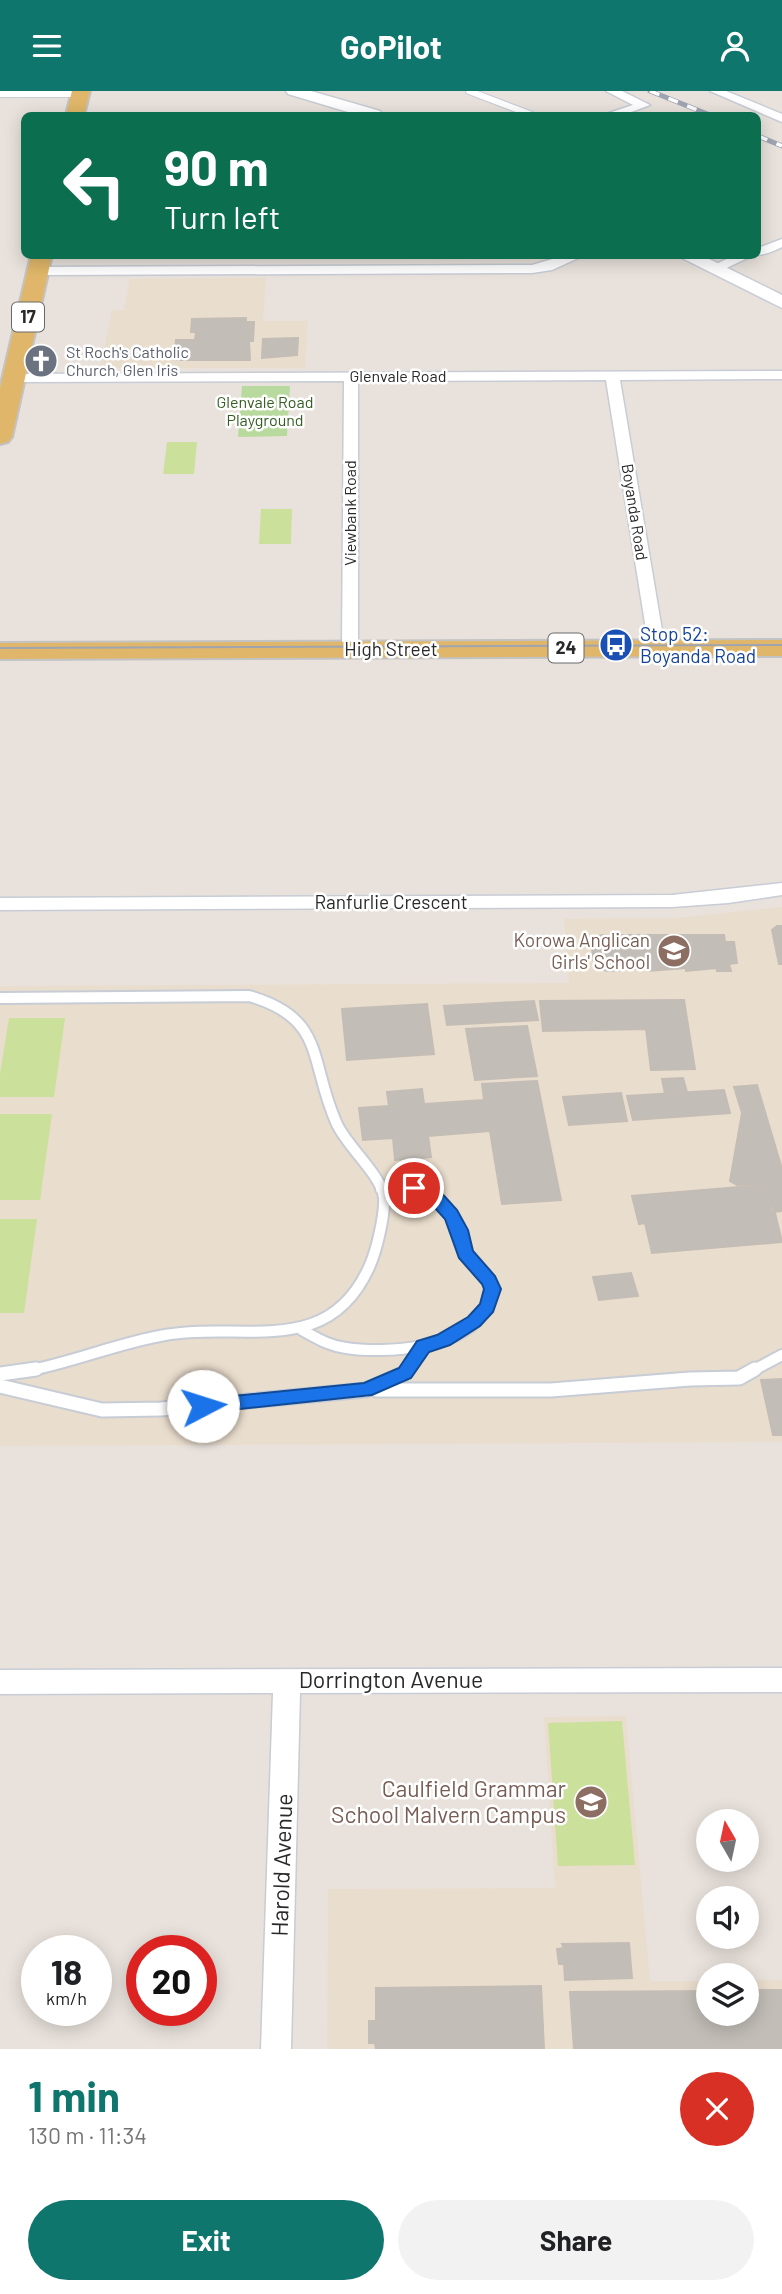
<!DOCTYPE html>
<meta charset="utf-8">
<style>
body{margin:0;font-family:Barlow,sans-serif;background:#f2f2f2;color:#202124;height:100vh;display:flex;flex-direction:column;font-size:26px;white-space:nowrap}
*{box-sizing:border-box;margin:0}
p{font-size:23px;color:#757577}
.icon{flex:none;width:38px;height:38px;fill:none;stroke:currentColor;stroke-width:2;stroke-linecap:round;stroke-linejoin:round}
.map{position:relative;height:1958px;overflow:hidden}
.side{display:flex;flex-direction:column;background:#fff;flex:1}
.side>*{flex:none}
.guide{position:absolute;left:21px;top:21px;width:740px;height:147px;border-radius:10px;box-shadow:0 4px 18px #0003;background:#0b6e4f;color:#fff;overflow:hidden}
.needle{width:46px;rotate:351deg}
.buttons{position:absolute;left:696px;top:1718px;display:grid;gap:14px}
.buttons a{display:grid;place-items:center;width:63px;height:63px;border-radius:50%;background:#fff;box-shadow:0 4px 18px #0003;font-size:35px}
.speed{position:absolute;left:21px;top:1844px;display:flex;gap:14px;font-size:35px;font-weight:700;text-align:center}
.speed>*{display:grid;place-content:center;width:91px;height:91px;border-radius:50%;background:#fff;box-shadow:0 4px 18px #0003;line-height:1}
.speed small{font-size:18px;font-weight:400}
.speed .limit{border:10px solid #d22;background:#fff;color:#111}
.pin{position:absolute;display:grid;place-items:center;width:60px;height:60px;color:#fff;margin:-30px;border:4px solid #fff;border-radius:50%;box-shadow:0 2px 7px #0007}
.me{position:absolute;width:77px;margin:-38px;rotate:85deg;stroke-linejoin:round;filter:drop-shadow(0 0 5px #0008)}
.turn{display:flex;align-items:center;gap:24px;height:147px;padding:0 28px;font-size:32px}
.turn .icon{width:91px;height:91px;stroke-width:2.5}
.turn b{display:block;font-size:49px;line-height:60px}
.round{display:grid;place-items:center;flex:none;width:74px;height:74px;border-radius:37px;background:#f2f2f2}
.summary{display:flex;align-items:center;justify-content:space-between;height:119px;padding:0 28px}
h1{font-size:42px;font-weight:700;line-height:52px;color:#0f766e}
.primary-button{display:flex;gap:14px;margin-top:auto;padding:14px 28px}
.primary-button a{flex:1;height:80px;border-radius:42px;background:#0f766e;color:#fff;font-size:28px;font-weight:700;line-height:80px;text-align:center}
.primary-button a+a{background:#f2f2f2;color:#202124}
header{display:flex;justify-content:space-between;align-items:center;height:91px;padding:0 28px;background:#0f766e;color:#fff;font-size:32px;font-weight:700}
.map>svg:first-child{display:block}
.education{fill:#e9ddcd}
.green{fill:#b9da9e}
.pitch{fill:#cbe09b}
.building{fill:#c2bdb7;stroke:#c4bdb6;stroke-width:2}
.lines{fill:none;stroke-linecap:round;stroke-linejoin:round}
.service-far2-casing{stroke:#c7ccd5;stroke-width:8}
.service-far1-casing{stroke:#c7ccd5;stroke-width:14}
.service-casing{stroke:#c7ccd5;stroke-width:17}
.minor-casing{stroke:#c7ccd5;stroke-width:3}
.secondary-casing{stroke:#c7ccd5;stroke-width:3}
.primary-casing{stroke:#c3c3c3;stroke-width:4}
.service-far2{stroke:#fff;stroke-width:6}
.service-far1{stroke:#fff;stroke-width:10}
.service{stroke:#fff;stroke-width:13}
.minor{fill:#fff;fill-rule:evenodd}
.secondary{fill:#fff;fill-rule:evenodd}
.primary{fill:#e0b76a;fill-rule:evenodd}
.tram{stroke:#9fa4b1;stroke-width:2}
.rail-casing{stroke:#9fa4b1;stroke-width:5}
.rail{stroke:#fff;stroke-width:3.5;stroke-dasharray:10;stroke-linecap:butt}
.route{fill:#1a73e8;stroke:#114b97;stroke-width:2}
.labels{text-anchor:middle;stroke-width:5;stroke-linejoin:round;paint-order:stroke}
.far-worship-label{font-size:16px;fill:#5b616d;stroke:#fff;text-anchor:start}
.far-street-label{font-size:16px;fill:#292929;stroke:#fff}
.far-park-label{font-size:16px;fill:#355c22;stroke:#fff}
.shield{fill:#fff;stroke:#696969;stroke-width:2}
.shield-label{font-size:18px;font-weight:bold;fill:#292929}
.transit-label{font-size:19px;fill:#164399;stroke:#fff;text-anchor:start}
.street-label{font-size:19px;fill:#292929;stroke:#fff}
.education-label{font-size:19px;fill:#785e54;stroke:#fff;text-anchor:end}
.near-street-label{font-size:23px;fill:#292929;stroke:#fff}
.near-education-label{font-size:23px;fill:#785e54;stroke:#fff;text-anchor:end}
</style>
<header><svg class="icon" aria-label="menu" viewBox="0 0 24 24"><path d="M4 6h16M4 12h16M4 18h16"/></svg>GoPilot<svg class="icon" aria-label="person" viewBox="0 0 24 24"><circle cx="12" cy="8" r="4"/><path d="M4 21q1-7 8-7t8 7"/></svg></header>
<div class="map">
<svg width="782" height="1958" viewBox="0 0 782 1958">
<rect width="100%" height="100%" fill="#e9e2dc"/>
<path class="education" d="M 266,187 L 263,230 L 308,230 L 305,277 L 100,277 L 112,219 L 124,219 L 130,188 Z
M 782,816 L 782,1351 L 0,1355 L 0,895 L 569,892 L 564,828 L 676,827 Z
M 626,1625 L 650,1890 L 709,1890 L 709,1923 L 747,1923 L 747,1889 L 782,1889 L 782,1958 L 327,1958 L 328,1798 L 555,1797 L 544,1626 Z"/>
<path class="green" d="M 242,295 L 290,295 L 287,345 L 238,346 Z"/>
<path class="pitch" d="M 167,351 L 197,351 L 194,383 L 163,383 Z
M 261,418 L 292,418 L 291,453 L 259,453 Z
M 9,927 L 65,927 L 54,1006 L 0,1006 L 0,983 Z
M 0,1023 L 52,1023 L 40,1109 L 0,1109 Z
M 0,1128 L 37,1128 L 24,1222 L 0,1222 Z
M 622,1630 L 635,1774 L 558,1775 L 548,1632 Z"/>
<path class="building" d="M 246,227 L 246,231 L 254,231 L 253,250 L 249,250 L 250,269 L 174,269 L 176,249 L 195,249 L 196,241 L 191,241 L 192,228 Z
M 298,247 L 297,264 L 262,267 L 263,248 Z
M 777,835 L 782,835 L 782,873 L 779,873 L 772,839 Z
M 603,844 L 724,844 L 725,851 L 734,851 L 737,872 L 729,873 L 731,880 L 717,880 L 717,877 L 686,880 L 686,877 L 648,880 L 648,877 L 609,880 L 598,878 L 597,870 L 593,869 L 592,854 L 595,855 L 594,846 Z
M 684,909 L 695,978 L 651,979 L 646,938 L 543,940 L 540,910 Z
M 534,910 L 538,929 L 447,934 L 444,915 Z
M 427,913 L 434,963 L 347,969 L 342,918 Z
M 527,935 L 537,985 L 475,989 L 466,938 Z
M 683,987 L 687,1001 L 665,1003 L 662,988 Z
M 537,990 L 561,1109 L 502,1113 L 490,1040 L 428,1045 L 431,1066 L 395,1069 L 393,1047 L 363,1049 L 359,1017 L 389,1015 L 387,1001 L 422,998 L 424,1013 L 484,1009 L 482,993 Z
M 757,994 L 782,1078 L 782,1120 L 774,1121 L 764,1092 L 737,1094 L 730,1090 L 742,1022 L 734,996 Z
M 724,999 L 730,1022 L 633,1029 L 627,1005 Z
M 621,1002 L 627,1030 L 569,1034 L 563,1006 Z
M 763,1094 L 772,1122 L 775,1122 L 782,1151 L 652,1162 L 645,1132 L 639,1133 L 632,1105 Z
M 631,1182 L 638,1205 L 599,1209 L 593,1186 Z
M 782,1288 L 782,1344 L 773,1344 L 761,1289 Z
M 629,1852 L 632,1887 L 565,1889 L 564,1873 L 559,1873 L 557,1858 L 564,1857 L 562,1853 Z
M 541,1895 L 544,1958 L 376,1958 L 375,1952 L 369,1952 L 369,1930 L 376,1930 L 376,1897 Z
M 747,1899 L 782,1899 L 782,1958 L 574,1958 L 570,1901 L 709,1900 L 709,1923 L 747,1923 Z"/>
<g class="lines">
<defs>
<path id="service-far2" d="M 469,0 L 532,24
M 0,3 L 80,3"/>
<path id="service-far1" d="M 0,907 L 249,905 C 326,927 309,970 336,1031 C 345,1054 382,1084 384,1107 C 385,1123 377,1158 370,1174 C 329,1269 243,1230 165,1244 C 118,1252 74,1271 27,1280
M 302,1239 C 317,1247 329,1255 346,1257 C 385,1263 465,1258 485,1218 C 488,1212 492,1206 491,1198 C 490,1182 469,1174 463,1160 C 461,1153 462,1145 459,1138 C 447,1101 415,1097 381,1098
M 406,1280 L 423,1256
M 752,1280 L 782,1264"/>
<path id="service" d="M 0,1283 L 36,1278
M 0,1295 L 102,1319 L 161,1318 L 366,1299 L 405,1282 L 408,1278
M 376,1299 L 551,1299 L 690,1288 L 739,1287 L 755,1278"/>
<path id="minor" d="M 606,0 L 622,0 L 650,14 L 623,24 L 607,24 L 609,22 L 633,14 Z
M 710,0 L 726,0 L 782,23 L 782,31 Z
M 782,148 L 782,156 C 774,160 765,164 756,164 L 758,157 Z
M 566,164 L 585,164 L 552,179 L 532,182 L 39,184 L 32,180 L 39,176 L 532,174 Z
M 735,164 L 754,164 L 718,181 L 713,182 L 706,178 Z
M 782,280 L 782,288 L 620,289 L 665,557 L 657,562 L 649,557 L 606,289 L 358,290 L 358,558 L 350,563 L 342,558 L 344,290 L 14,291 L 7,287 L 14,283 Z
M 782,792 L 782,804 L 728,812 L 672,816 L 0,819 L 0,807 L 672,804 Z
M 782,1577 L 782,1601 L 300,1602 L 291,1958 L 261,1958 L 273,1602 L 0,1603 L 0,1579 Z"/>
<path id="secondary" d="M 286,0 L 311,0 L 380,20 L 382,24 L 358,24 L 288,3 Z
M 676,164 L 701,164 L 782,204 L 782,217 Z"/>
<path id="primary" d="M 72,0 L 90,0 L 84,24 L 66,24 Z
M 31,164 L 52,164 L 12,346 L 8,351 L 0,353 L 0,297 Z
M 782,549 L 782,565 L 0,568 L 0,552 Z"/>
</defs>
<use href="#service-far2" class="service-far2-casing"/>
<use href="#service-far1" class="service-far1-casing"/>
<use href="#service" class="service-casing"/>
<use href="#minor" class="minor-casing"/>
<use href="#secondary" class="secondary-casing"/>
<use href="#primary" class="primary-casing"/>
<use href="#service-far2" class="service-far2"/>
<use href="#service-far1" class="service-far1"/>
<use href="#service" class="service"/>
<use href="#minor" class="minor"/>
<use href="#secondary" class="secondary"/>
<use href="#primary" class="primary"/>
<path class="tram" d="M 0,557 L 782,554"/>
<defs>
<path id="rail" d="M 650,0 L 710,24
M 758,45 L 782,55"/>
</defs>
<use href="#rail" class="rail-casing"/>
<use href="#rail" class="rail"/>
</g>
<path class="route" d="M 414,1091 L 437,1097 L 457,1119 L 468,1139 L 473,1160 L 495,1185 L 501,1198 L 493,1221 L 480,1235 L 450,1254 L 429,1261 L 411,1287 L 372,1304 L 203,1322 L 197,1320 L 194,1315 L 197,1310 L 203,1308 L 364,1292 L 399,1277 L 417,1250 L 437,1244 L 468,1226 L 480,1213 L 484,1198 L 482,1193 L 459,1167 L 445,1128 L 425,1106 L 408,1101 L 406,1097 L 408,1093 Z"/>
<defs>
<symbol id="church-disc" viewBox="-11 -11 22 22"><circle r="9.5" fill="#6b7280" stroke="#fff"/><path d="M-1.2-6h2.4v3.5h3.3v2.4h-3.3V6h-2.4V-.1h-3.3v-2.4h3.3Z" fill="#fff"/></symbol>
<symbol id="bus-disc" viewBox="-11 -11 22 22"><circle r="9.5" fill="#1a4fb4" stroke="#fff"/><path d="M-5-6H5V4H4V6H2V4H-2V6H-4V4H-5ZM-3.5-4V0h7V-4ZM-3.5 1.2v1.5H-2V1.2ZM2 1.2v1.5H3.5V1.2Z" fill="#fff"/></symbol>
<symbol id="school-disc" viewBox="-11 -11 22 22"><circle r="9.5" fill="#8d6e63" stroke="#fff"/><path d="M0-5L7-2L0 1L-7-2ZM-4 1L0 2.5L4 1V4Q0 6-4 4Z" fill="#fff"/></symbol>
</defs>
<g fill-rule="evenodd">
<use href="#church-disc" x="22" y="251" width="38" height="38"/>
<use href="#bus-disc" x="597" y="535" width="38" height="38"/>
<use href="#school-disc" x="655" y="841" width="38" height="38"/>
<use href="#school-disc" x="572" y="1692" width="38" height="38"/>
</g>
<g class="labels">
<g class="far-worship-label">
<text x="66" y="267">St Roch's Catholic<tspan x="66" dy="18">Church, Glen Iris</tspan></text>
</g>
<g class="far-street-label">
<text x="398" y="291">Glenvale Road</text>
<text transform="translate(635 421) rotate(81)" y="6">Boyanda Road</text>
<text transform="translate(350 422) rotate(-90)" y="6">Viewbank Road</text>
</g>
<g class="far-park-label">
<text x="265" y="317">Glenvale Road<tspan x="265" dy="18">Playground</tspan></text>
</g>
<g class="shield">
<rect x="12" y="211.5" width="32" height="29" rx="5"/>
<rect x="548.5" y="542.5" width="35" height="29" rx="5"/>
</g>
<g class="shield-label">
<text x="28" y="232">17</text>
<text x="566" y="563">24</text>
</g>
<g class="transit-label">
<text x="640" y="550">Stop 52:<tspan x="640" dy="22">Boyanda Road</tspan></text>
</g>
<g class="street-label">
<text x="391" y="565">High Street</text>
<text x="391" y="818">Ranfurlie Crescent</text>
</g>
<g class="education-label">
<text x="650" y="856">Korowa Anglican<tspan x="650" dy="22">Girls' School</tspan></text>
</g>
<g class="near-street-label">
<text x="391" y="1597">Dorrington Avenue</text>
<text transform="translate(282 1774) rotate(-88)" y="8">Harold Avenue</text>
</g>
<g class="near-education-label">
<text x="566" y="1706">Caulfield Grammar<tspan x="566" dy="26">School Malvern Campus</tspan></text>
</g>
</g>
</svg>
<div class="buttons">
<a><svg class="needle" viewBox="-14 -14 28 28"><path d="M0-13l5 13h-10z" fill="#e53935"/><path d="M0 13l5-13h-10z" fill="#757577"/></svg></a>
<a><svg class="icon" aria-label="sound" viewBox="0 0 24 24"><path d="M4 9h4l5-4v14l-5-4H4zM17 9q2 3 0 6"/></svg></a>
<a><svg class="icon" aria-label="layers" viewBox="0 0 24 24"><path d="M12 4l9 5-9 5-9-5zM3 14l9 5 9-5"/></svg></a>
</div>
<div class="speed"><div>18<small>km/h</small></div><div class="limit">20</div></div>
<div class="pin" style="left:414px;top:1097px;background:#d93025"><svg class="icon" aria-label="arrive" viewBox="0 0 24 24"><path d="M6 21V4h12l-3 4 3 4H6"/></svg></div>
<svg class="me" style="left:203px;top:1315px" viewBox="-20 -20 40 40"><circle r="19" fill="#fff"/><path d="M0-13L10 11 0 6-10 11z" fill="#1a73e8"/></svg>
<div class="guide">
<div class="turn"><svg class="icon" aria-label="left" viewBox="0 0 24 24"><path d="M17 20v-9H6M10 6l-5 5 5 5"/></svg><div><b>90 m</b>Turn left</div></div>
</div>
</div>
<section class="side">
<div class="summary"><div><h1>1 min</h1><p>130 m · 11:34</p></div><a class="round" style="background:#d93025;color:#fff"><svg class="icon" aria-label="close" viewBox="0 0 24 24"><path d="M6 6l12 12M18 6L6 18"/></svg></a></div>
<div class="primary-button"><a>Exit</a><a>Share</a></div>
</section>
